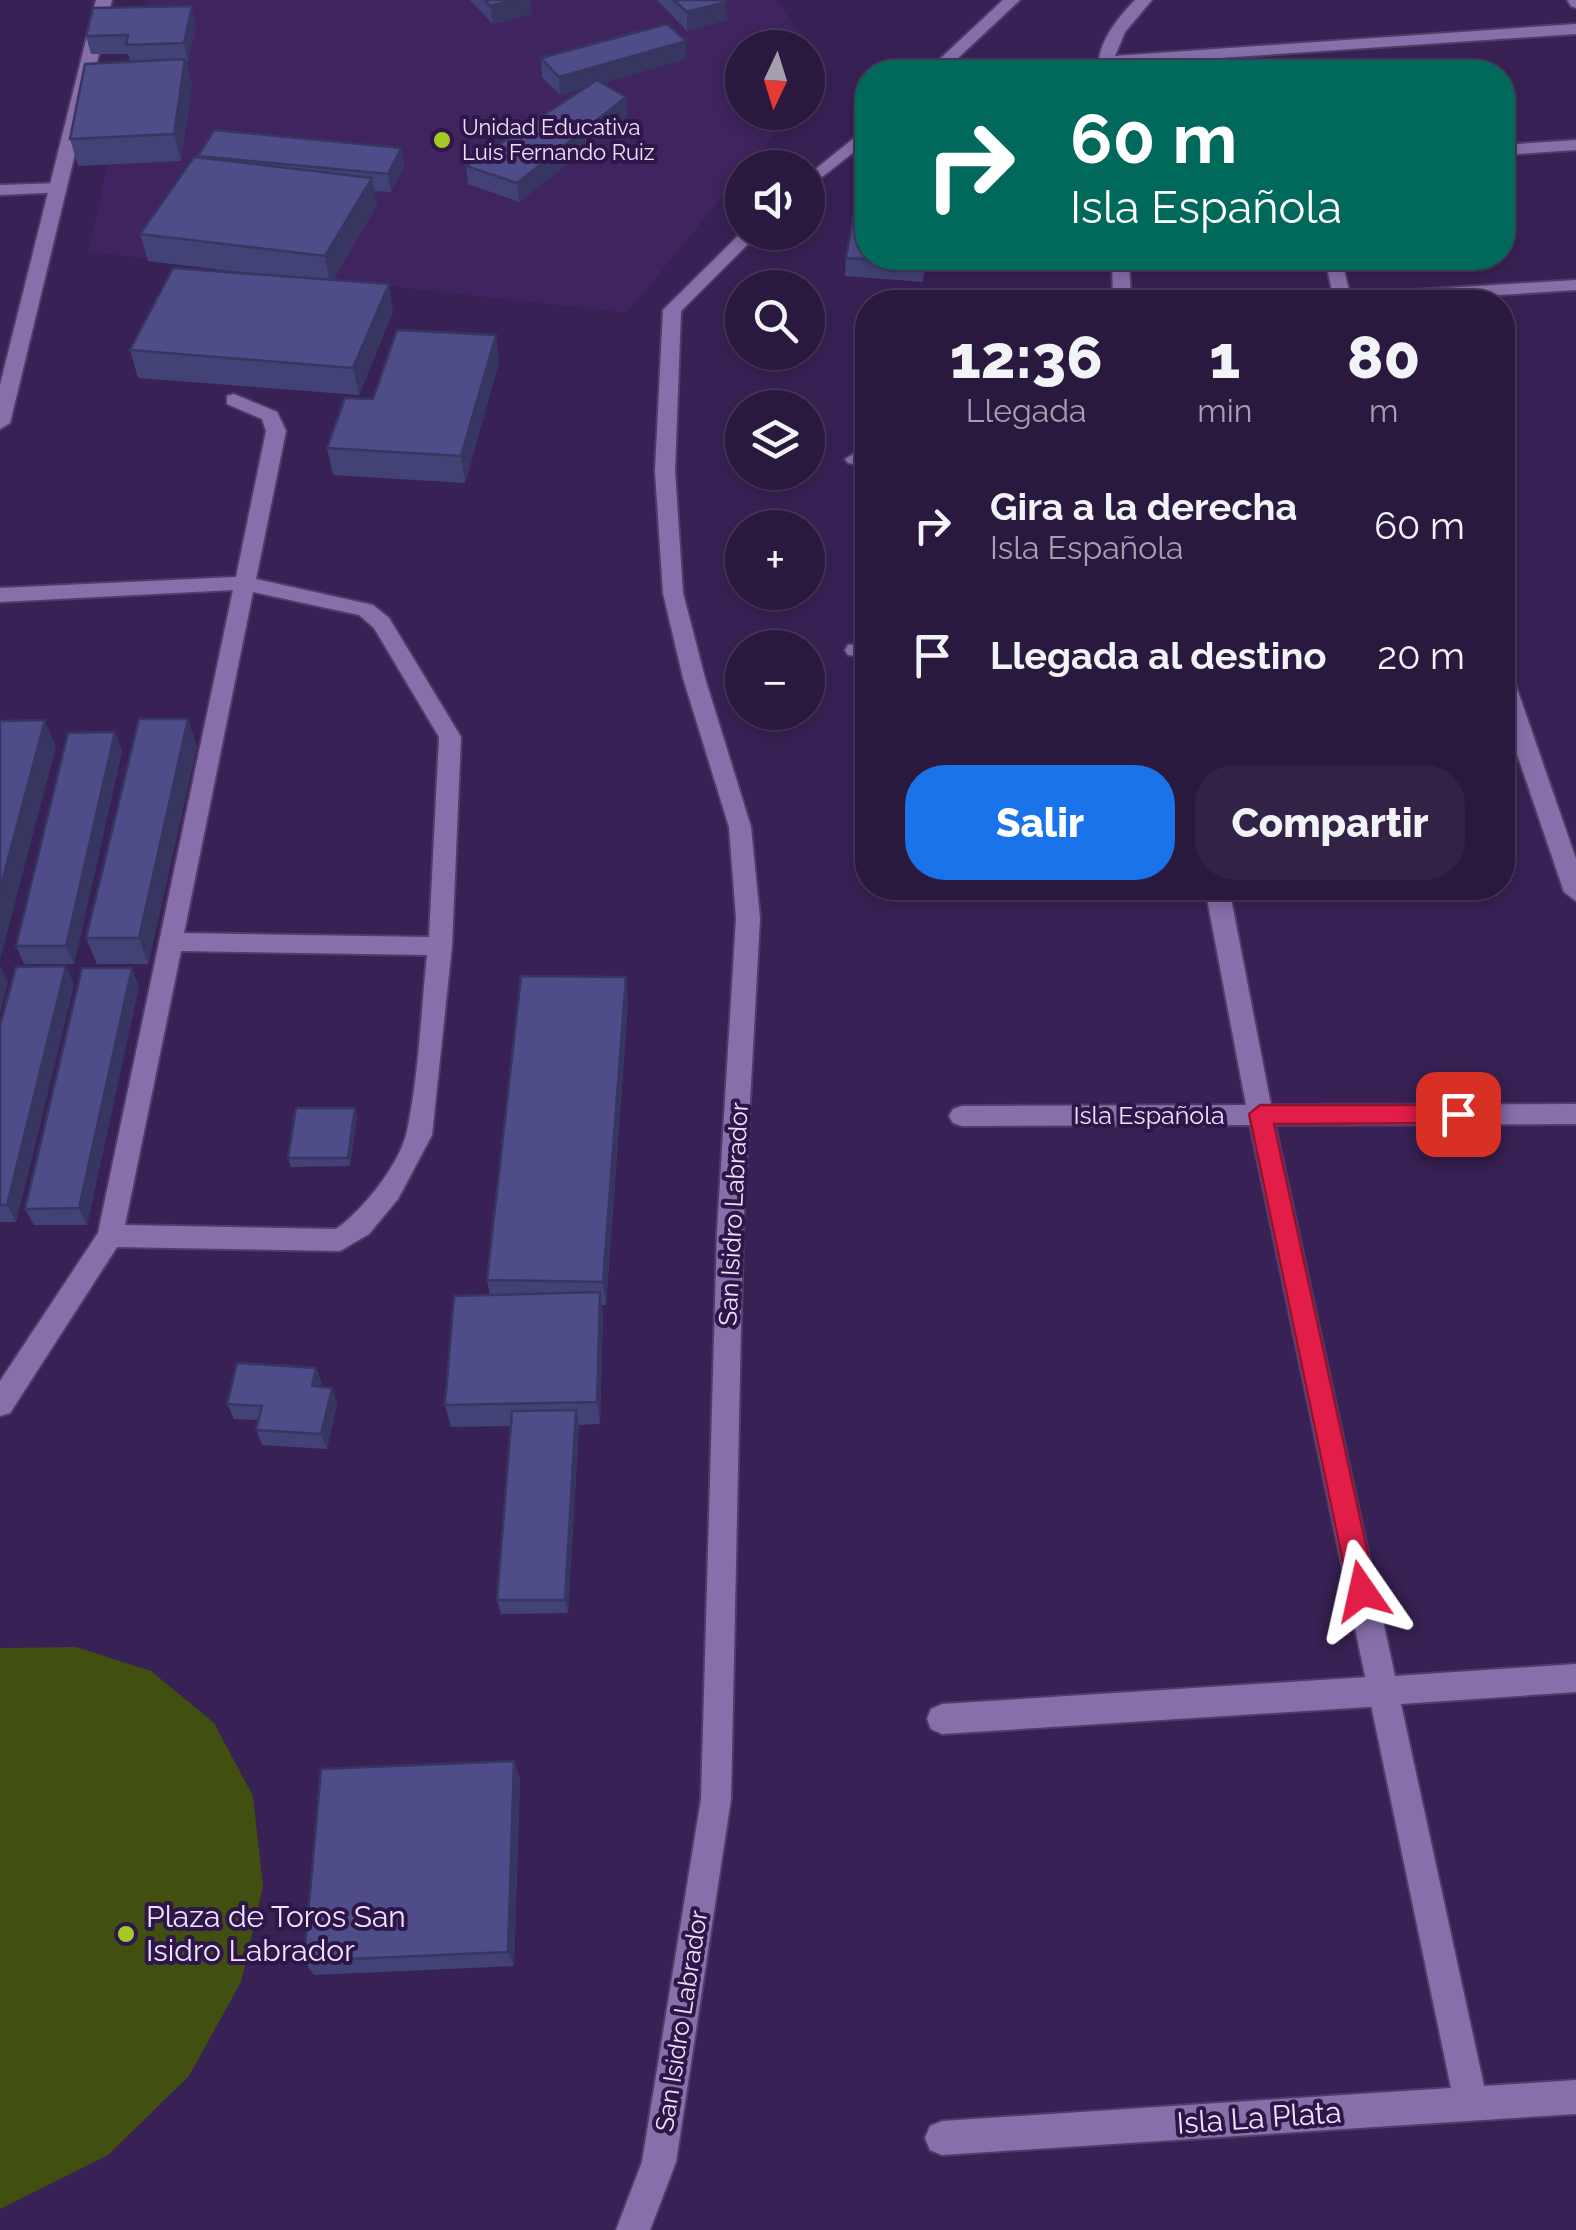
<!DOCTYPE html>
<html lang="es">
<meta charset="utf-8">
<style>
body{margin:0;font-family:Raleway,sans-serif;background:#322246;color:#f1f3f6;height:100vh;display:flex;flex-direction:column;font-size:38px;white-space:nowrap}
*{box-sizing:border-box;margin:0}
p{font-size:32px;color:#a5a0b0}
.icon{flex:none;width:55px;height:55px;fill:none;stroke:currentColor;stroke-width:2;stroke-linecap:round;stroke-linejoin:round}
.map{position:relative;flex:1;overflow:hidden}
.details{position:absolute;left:855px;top:290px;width:660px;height:610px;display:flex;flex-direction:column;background:#2a193f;border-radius:40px;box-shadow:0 5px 15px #0003,0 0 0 2px #463859}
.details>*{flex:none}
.top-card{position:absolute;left:855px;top:60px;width:660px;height:210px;border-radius:40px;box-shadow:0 5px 15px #0003,0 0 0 2px #463859;background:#00695c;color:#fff;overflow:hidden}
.needle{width:65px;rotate:184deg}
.fabs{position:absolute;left:725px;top:30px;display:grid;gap:20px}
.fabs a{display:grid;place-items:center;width:100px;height:100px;border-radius:50%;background:#2a193f;box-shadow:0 5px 15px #0003,0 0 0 2px #463859;font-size:50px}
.pin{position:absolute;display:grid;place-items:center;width:85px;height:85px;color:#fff;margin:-42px;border-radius:20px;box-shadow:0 5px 15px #0006}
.me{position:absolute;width:110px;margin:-55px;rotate:349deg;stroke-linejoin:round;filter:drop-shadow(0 0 8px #0008)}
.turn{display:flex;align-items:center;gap:35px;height:210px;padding:0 50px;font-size:45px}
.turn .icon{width:130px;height:130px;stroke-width:2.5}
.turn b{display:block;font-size:70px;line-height:85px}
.eta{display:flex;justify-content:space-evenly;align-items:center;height:170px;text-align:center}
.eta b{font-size:60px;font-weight:800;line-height:70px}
.primary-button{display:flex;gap:20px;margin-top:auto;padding:20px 50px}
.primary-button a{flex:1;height:115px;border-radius:40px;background:#1a73e8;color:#fff;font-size:40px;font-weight:800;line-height:115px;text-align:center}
.primary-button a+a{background:#322246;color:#f1f3f6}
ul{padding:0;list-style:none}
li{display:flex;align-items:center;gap:30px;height:130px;padding:0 50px}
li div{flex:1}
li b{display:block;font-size:38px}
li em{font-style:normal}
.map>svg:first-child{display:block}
.built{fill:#3f245f}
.green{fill:#415010}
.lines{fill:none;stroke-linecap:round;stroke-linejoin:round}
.lane-casing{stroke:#513b68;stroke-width:4}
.street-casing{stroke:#513b68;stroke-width:4}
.secondary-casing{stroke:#513b68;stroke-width:4}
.lane{fill:#876faa;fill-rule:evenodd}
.street{fill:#876faa;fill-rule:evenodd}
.secondary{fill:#876faa;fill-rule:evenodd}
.wall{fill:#434276}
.shaded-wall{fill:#373660}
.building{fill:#4e4d89;stroke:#373660;stroke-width:2.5}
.route{fill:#e11d48;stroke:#92132f;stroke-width:2.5}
.poi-dot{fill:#a4c825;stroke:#2e1649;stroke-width:4}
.labels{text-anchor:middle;stroke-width:8;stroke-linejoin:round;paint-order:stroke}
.far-poi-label{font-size:22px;fill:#ede3fe;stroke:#2e1649;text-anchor:start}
.street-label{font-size:25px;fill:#ede3fe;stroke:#2e1649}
.near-poi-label{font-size:30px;fill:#ede3fe;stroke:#2e1649;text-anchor:start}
.near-street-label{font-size:30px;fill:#ede3fe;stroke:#2e1649}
</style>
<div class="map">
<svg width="1576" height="2230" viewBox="0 0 1576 2230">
<rect width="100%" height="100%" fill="#382154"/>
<path class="built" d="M 150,0 L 776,0 L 828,69 L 808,94 L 808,48 L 742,48 L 742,112 L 792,113 L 747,167 L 742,168 L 742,173 L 627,313 L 88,252 L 145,2 Z"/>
<path class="green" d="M 76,1647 L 151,1671 L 214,1723 L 253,1796 L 263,1886 L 241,1982 L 189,2076 L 108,2155 L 0,2209 L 0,1648 Z"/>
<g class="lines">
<defs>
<path id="lane" d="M 234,394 L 277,412 L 286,431 L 256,579 L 373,605 L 389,618 L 461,737 L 452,946 L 432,1135 L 398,1199 L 369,1234 L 340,1251 L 117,1247 L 10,1413 L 0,1416 L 0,1381 L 98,1233 L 233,590 L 0,602 L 0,588 L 236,577 L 266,431 L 262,419 L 227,404 L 227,396 ZM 253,592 L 359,615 L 374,628 L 439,737 L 429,937 L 184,933 ZM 181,951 L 427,955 C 421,1012 419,1074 407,1131 C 400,1164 363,1210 336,1229 L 125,1225 Z
M 1383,1676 L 1394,1681 L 1398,1691 L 1394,1701 L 1383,1706 L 942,1734 L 931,1729 L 927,1719 L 931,1709 L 942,1704 Z"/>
<path id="street" d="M 1003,0 L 1020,0 L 943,72 L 926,72 Z
M 1135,0 L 1152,0 L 1125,32 L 1115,56 L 1576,24 L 1576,34 L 1114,65 L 1114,72 L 1098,72 C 1097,44 1115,21 1135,0 Z
M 1567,0 L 1576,0 L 1576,8 L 1571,6 Z
M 868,127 L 868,141 L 808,188 L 808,175 Z
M 1576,140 L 1576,150 L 1502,155 L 1502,145 Z
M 60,183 L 66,184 L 66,192 L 0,195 L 0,185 Z
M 742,232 L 760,232 L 681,311 L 675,471 L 683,593 L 705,678 L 751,827 L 760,918 L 743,1232 L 731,1799 L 676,2162 L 650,2230 L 616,2230 L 642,2162 L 701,1799 L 717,1232 L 736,918 L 729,827 L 683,678 L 663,593 L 655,471 L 663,310 Z
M 1112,258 L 1129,258 L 1131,302 L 1113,302 Z
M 1325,258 L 1341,258 L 1350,294 L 1576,280 L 1576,290 L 1391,302 L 1308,302 L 1311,298 L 1333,296 Z
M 855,453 L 868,454 L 868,466 L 848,463 L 845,459 Z
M 868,643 L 868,657 L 848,655 L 845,650 L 848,645 Z
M 1502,670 L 1513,677 L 1576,859 L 1576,901 L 1564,892 L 1502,710 Z
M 1205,888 L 1229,888 L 1271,1105 L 1576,1104 L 1576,1124 L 1275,1125 L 1395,1676 L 1576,1664 L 1576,1692 L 1401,1704 L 1484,2086 L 1576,2080 L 1576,2114 L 942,2155 L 930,2150 L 925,2138 L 930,2126 L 942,2121 L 1451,2088 L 1250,1125 L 962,1126 L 953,1123 L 949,1116 L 953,1109 L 962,1106 L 1246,1105 Z"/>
<path id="secondary" d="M 96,0 L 112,0 L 10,423 L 0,429 L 0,385 Z"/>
</defs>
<use href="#lane" class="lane-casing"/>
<use href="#street" class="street-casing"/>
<use href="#secondary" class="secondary-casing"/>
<use href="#lane" class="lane"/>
<use href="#street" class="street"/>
<use href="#secondary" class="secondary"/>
</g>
<path class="wall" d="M 470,0 L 530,0 L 532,14 L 493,24 Z
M 657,0 L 724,0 L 727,20 L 687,31 Z
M 192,6 L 196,25 L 188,61 L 186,61 L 192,86 L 181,161 L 78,166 L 70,139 L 130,62 L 128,54 L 91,54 L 86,36 Z
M 686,41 L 686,59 L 602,83 L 628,116 L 519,202 L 468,184 L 466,166 L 585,88 L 560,95 L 542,77 L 541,58 Z
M 401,148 L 404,167 L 391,192 L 374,191 L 377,205 L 333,280 L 393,312 L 359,395 L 138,378 L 130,350 L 246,273 L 148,261 L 140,234 L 199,158 L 198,156 Z
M 846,258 L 926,258 L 923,282 L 845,276 Z
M 496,335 L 499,362 L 465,483 L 333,475 L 327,448 L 373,399 Z
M 115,732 L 122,751 L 74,964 L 24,964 L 16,946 Z
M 197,746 L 148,964 L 97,964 L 86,938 Z
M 74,984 L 16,1222 L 0,1222 L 0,1026 Z
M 139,986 L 87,1225 L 34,1225 L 25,1209 Z
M 628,1003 L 606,1305 L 602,1305 L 603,1315 L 600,1424 L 579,1425 L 568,1613 L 501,1614 L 497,1600 L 511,1426 L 451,1427 L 445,1405 L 490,1295 L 487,1280 Z
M 355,1108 L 357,1117 L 350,1166 L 291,1167 L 288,1158 Z
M 316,1368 L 322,1383 L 321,1387 L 337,1403 L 327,1449 L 262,1445 L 256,1430 L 258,1420 L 234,1419 L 227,1404 Z
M 514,1761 L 520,1779 L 514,1966 L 314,1975 L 304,1961 Z"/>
<path class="shaded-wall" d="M 513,0 L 530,0 L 532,14 L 493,24 L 490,6 Z
M 726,2 L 727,20 L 687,31 L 687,12 Z
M 192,6 L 196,25 L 188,61 L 184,43 Z
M 686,41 L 686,59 L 560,95 L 559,77 Z
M 185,59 L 192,86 L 181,161 L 174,134 Z
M 626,97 L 628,116 L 519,202 L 517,183 Z
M 401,148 L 404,167 L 391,192 L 388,174 Z
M 372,178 L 377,205 L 330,284 L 325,256 Z
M 389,284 L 393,312 L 359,395 L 353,368 Z
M 496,335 L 499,362 L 465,483 L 461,456 Z
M 188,719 L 197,746 L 148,964 L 139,938 Z
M 45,720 L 56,747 L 0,960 L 0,889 Z
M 115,732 L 122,751 L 74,964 L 66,946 Z
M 0,965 L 8,982 L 0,1014 Z
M 66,966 L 74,984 L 16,1222 L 7,1205 Z
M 132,968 L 139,986 L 87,1225 L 79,1208 Z
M 626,977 L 628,1003 L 606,1305 L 603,1282 Z
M 355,1108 L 357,1117 L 350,1166 L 348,1158 Z
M 600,1292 L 603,1315 L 600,1424 L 597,1402 Z
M 316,1368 L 322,1383 L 318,1401 L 312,1386 Z
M 332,1388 L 337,1403 L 327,1449 L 321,1434 Z
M 576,1410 L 579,1426 L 568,1613 L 565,1600 Z
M 514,1761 L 520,1779 L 514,1966 L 508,1952 Z"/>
<path class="building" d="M 485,0 L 513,0 L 490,6 Z
M 674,0 L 724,0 L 726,2 L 687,12 Z
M 192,6 L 184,43 L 126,45 L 128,35 L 86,36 L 93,8 Z
M 667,24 L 686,41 L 559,77 L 541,58 Z
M 185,59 L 174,134 L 70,139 L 85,64 Z
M 597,80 L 626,97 L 517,183 L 466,166 Z
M 214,130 L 401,148 L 388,174 L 198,156 Z
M 194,157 L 372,178 L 325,256 L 140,234 Z
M 854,213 L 868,214 L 868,258 L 925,258 L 924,263 L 846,258 Z
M 173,268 L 389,284 L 353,368 L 130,350 Z
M 397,330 L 496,335 L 461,456 L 327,448 L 345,398 L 373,399 Z
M 139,719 L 188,719 L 139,938 L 86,938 Z
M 45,720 L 0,889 L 0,721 Z
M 115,732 L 66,946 L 16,946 L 68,733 Z
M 66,966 L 7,1205 L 0,1205 L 0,1026 L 16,967 Z
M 82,968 L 132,968 L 79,1208 L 25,1209 Z
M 521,976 L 626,977 L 603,1282 L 487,1280 Z
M 296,1108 L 355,1108 L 348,1158 L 288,1158 Z
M 600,1292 L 597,1402 L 445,1405 L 454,1296 Z
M 237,1363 L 316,1368 L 312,1386 L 332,1388 L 321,1434 L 256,1430 L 262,1406 L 227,1404 Z
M 576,1410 L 565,1600 L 497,1600 L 512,1411 Z
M 514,1761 L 508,1952 L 304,1961 L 321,1769 Z"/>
<path class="route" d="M 1260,1105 L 1458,1105 L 1469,1114 L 1458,1123 L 1274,1124 L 1376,1591 L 1372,1600 L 1362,1603 L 1353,1600 L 1349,1591 L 1249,1114 Z"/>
<g class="poi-dot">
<circle cx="442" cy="140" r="10"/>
<circle cx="126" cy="1934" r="10"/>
</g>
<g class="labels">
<g class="far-poi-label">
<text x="462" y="135">Unidad Educativa<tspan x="462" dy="25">Luis Fernando Ruiz</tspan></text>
</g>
<g class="street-label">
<text x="1149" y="1124">Isla Española</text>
<text transform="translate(733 1214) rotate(-87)" y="9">San Isidro Labrador</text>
<text transform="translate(681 2021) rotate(-81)" y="9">San Isidro Labrador</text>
</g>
<g class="near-poi-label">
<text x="146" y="1927">Plaza de Toros San<tspan x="146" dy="34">Isidro Labrador</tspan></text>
</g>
<g class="near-street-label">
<text transform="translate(1259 2118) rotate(-4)" y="10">Isla La Plata</text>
</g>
</g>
</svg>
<div class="fabs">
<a><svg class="needle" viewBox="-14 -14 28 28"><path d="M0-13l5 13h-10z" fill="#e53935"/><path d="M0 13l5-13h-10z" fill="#a5a0b0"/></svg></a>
<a><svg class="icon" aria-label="sound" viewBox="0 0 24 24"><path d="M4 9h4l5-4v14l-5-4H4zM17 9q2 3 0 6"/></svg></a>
<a><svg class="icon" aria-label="search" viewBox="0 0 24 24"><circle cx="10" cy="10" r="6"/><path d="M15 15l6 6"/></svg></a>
<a><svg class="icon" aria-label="layers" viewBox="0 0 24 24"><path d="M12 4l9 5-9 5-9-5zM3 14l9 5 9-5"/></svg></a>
<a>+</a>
<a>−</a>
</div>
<div class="pin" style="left:1458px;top:1114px;background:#d93025"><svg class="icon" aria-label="arrive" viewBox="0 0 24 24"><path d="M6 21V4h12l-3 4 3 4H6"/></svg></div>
<svg class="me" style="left:1362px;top:1591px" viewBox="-20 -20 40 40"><path d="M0-17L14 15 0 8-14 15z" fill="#e11d48" stroke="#fff" stroke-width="4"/></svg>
<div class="top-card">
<div class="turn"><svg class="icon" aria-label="right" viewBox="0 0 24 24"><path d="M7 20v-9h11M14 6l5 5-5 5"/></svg><div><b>60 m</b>Isla Española</div></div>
</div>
<section class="details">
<div class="eta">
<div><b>12:36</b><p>Llegada</p></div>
<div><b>1</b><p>min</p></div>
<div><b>80</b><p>m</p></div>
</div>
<ul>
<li><svg class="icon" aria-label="right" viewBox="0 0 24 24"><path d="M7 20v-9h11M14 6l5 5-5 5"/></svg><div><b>Gira a la derecha</b><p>Isla Española</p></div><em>60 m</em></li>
<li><svg class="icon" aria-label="arrive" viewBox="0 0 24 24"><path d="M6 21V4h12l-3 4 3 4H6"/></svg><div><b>Llegada al destino</b></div><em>20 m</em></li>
</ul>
<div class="primary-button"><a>Salir</a><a>Compartir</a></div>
</section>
</div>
